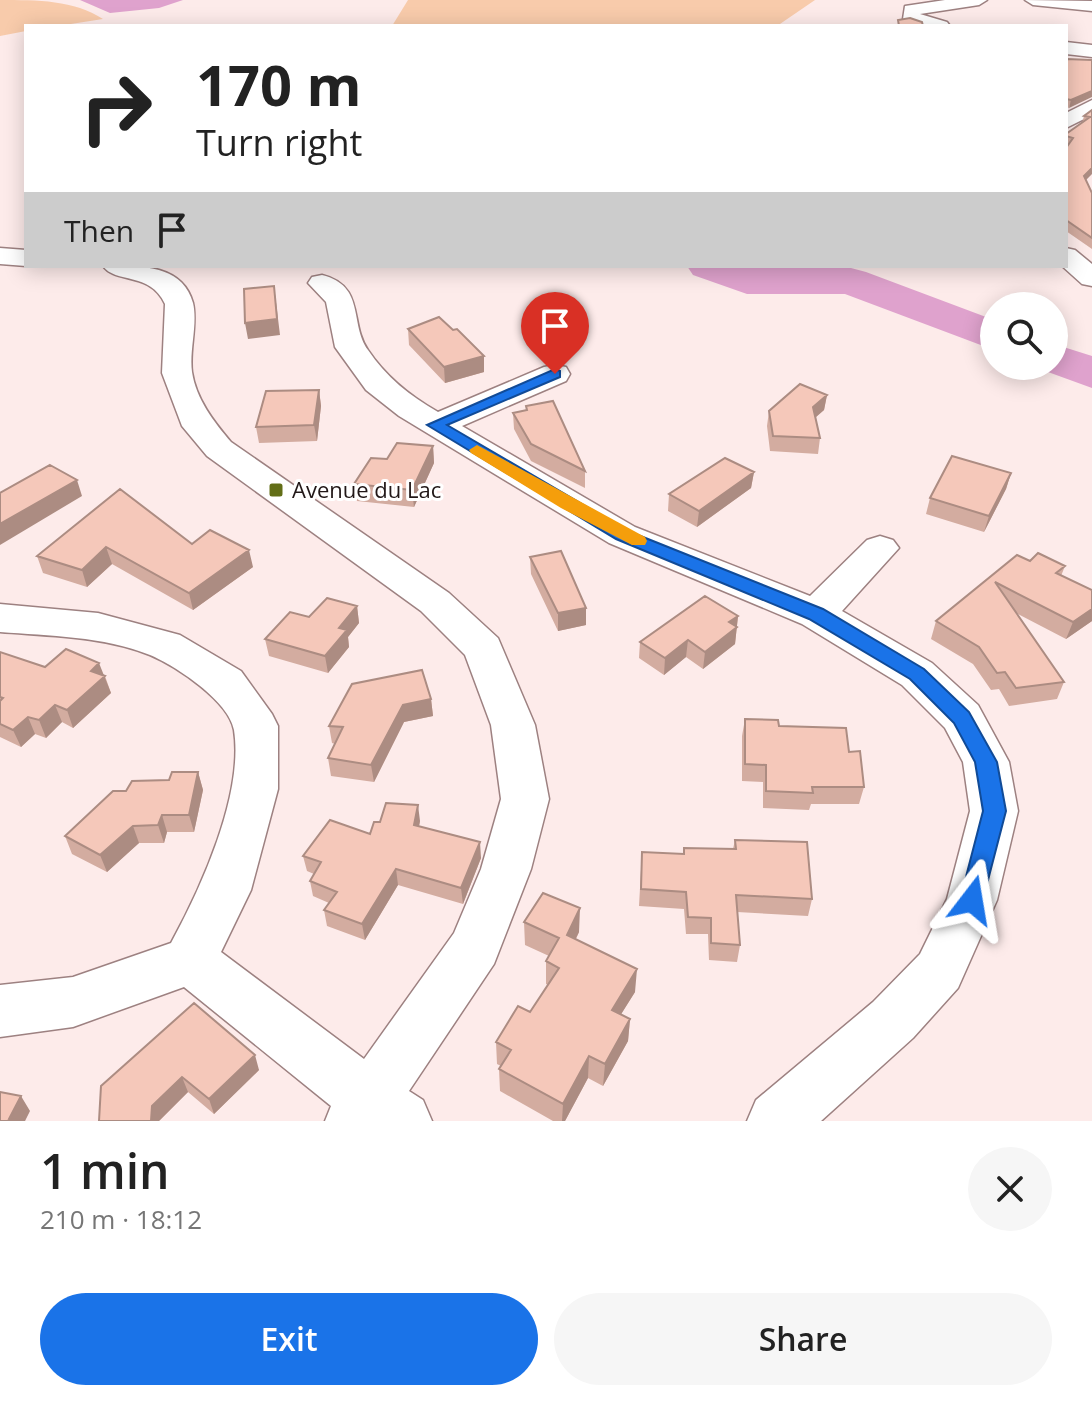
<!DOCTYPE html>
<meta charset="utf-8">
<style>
body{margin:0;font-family:"Open Sans",sans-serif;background:#f6f6f6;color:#222;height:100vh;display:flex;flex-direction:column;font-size:30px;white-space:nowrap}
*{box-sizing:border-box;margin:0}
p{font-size:26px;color:#767676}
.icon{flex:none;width:44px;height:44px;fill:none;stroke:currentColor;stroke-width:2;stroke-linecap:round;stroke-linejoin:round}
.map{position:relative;height:1121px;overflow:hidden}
.panel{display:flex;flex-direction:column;background:#fff;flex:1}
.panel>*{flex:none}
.top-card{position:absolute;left:24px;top:24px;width:1044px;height:244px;border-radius:0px;box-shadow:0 4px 20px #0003;background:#fff;color:#222;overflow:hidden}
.controls{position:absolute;left:980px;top:292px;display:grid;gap:16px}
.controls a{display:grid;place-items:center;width:88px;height:88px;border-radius:50%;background:#fff;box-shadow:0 4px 20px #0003;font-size:40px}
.pin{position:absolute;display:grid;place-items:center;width:68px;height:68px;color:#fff;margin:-82px -34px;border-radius:50% 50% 50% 0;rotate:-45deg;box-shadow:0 0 8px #0007}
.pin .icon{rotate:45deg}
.me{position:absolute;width:88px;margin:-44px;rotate:14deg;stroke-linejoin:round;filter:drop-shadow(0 0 6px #0008)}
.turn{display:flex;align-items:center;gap:28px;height:168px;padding:0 40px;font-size:36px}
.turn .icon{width:104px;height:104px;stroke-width:2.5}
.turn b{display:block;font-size:56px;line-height:68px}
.then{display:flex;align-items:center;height:76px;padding:0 40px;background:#0003;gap:16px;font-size:30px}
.round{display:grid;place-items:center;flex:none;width:84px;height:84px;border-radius:42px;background:#f6f6f6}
.headline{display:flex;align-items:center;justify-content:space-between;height:136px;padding:0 40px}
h1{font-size:48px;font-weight:600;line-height:60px}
.primary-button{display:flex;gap:16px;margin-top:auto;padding:16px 40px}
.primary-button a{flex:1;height:92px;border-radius:48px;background:#1a73e8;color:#fff;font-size:32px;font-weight:600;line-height:92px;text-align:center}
.primary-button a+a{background:#f6f6f6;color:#222}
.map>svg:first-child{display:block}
.green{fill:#f8cbab}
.water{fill:#dfa2cd}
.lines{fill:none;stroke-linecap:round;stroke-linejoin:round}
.river{fill:#dfa2cd;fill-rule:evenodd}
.street-casing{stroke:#9d8181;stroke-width:3}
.street{fill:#fff;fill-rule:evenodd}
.wall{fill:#d3aca0}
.shaded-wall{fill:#ac8c82}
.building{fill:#f5c8ba;stroke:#ac8c82;stroke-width:2}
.route{fill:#1a73e8;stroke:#114b97;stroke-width:2}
.slow{fill:#f59e0b}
.poi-dot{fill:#626e17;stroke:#fff;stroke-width:3}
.labels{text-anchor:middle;stroke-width:6;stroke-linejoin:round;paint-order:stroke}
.poi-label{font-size:22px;fill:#211717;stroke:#fff;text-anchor:start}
</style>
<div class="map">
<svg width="1092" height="1121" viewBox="0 0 1092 1121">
<rect width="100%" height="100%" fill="#fdebea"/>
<path class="green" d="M 0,0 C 38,0 74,0 103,19 L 58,26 L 26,26 L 26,31 L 0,36 Z
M 408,0 L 815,0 L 777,26 L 392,26 Z"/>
<path class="water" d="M 80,0 L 183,0 L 159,8 L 110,13 Z"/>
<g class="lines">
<path class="river" d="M 687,266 L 851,268 L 866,272 L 994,320 L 994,350 L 845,294 L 747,294 L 693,275 Z
M 1054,344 L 1092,356 L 1092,388 L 1037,368 L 1036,366 L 1054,366 Z"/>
<defs>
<path id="street" d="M 945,0 L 987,0 L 979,5 L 920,14 L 947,22 L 950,26 L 919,26 L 903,19 L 905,6 Z
M 1025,0 L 1092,1 L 1092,11 L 1033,5 Z
M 1066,42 L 1092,45 L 1092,57 L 1066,54 Z
M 1092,100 L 1092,115 L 1066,128 L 1066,113 Z
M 0,248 L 26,250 L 26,266 L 0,264 Z
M 1066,248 L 1075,250 L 1092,264 L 1092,286 L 1082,284 L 1062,266 L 1066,266 Z
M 103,266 C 135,266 182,262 193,303 C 198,324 189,350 192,372 C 196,399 214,422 231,442 L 449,593 L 498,638 L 535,725 L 549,799 L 531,869 L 494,964 L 409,1091 L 423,1100 L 432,1121 L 325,1121 L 331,1106 L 184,987 L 73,1027 L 0,1037 L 0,985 L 73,977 L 171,943 C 201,888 244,794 234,730 C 229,701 176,666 150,655 C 103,636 49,636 0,632 L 0,604 L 98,613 L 180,635 L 241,671 L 272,714 L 278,726 L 278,789 L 251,890 L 221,952 L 364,1059 L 454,933 L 481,869 L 501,799 L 491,725 L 465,655 L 421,611 L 207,456 L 182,426 L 162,373 L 165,304 C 150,271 115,284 103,266 Z
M 322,275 C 366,286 349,323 368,350 C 386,377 410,396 438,412 L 544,367 L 555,365 L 566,367 L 570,374 L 566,381 L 462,426 L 635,527 L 810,596 L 867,540 L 880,536 L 893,540 L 899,548 L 842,611 L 932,663 L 978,705 L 1009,762 L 1018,811 L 997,900 L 958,988 L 913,1038 L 821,1121 L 747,1121 L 756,1100 L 873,1002 L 920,954 L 947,899 L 970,811 L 963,762 L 945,728 L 902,685 L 802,624 L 609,543 L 399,416 L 366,390 L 335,347 L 326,302 L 308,283 L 312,277 Z"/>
</defs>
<use href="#street" class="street-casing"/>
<use href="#street" class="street"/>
</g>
<path class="wall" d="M 1066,59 L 1088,59 L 1069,108 L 1066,107 Z
M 1092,110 L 1086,180 L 1092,193 L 1092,249 L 1066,231 L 1066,148 L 1068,146 L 1066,145 L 1066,134 L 1082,123 L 1084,116 Z
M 408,329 L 484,372 L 445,383 L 409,345 Z
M 319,390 L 321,406 L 317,441 L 259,443 L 256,427 Z
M 827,395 L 824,410 L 815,418 L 820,438 L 818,454 L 770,451 L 767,426 L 769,411 Z
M 526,406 L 585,471 L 585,488 L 531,461 L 514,429 L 513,413 L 526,411 Z
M 433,446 L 434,463 L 414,507 L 357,501 L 354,484 L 387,459 Z
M 754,472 L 751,488 L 697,527 L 668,511 L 669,494 Z
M 1011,473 L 1006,489 L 984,532 L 926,514 L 930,498 Z
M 120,489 L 192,544 L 253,567 L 193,610 L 112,564 L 87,587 L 43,573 L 37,556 Z
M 530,557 L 586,625 L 558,631 L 531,574 Z
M 1030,561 L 1065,566 L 1061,576 L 1092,590 L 1092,621 L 1066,639 L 1016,613 L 1064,682 L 1057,699 L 1009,706 L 999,689 L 991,690 L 973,664 L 931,639 L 936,621 Z
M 357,606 L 359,623 L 348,637 L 349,647 L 328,673 L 269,656 L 265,639 L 309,617 Z
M 738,616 L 735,644 L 703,669 L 686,657 L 664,675 L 639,658 L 640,642 Z
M 0,652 L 45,667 L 104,676 L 105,676 L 111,693 L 73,728 L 62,722 L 46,738 L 35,734 L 21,747 L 0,737 Z
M 431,699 L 433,716 L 404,722 L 374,782 L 331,776 L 328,758 L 335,744 L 332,743 L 329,726 Z
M 745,719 L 779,726 L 849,752 L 864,787 L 859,804 L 811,804 L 809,810 L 763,808 L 763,782 L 742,781 L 742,736 Z
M 198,772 L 203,790 L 194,832 L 167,832 L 164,843 L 139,843 L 107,872 L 72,854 L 65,836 L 126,791 Z
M 420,821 L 419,826 L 481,858 L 463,904 L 398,885 L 365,940 L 327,926 L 324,910 L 329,903 L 313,896 L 310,881 L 314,874 L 307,871 L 303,856 L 370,834 Z
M 735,840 L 812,899 L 808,916 L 737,912 L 740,945 L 737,962 L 709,960 L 708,934 L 686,934 L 684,909 L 639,906 L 642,852 L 683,854 L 684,848 L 733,849 Z
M 524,922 L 579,932 L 576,939 L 635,992 L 621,1014 L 630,1019 L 628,1041 L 603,1086 L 588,1078 L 565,1121 L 553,1121 L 500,1091 L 499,1069 L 501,1066 L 497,1064 L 496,1042 L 530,1012 L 548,985 L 546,984 L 546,961 L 549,956 L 525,945 Z
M 194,1003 L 259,1070 L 214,1114 L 188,1092 L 159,1121 Z"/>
<path class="shaded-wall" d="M 1092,91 L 1092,97 L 1069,108 L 1071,100 Z
M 1092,168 L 1092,174 L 1082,184 L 1084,176 Z
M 274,286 L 280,335 L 248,339 L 245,323 Z
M 484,356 L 484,372 L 445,383 L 444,367 Z
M 319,390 L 321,406 L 317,441 L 314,425 Z
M 827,395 L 824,410 L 810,422 L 813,407 Z
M 433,446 L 434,463 L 414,507 L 412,490 Z
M 754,472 L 751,488 L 697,527 L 699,511 Z
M 1011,473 L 1006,489 L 984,532 L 989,516 Z
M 77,480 L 82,496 L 0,545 L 0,524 Z
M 106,547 L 112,564 L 87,587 L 82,570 Z
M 249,550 L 253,567 L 193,610 L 189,593 Z
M 357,606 L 359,623 L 348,637 L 349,647 L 328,673 L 325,656 L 339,628 Z
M 586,608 L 586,625 L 558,631 L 558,613 Z
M 1092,609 L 1092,621 L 1066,639 L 1073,622 Z
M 738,616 L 735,644 L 703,669 L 705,652 L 729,622 Z
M 688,640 L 686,657 L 664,675 L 665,658 Z
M 99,663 L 111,693 L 73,728 L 67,710 L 91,671 Z
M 431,699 L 433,716 L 404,722 L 374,782 L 371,765 L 403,705 Z
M 55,705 L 62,722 L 46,738 L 39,720 Z
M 28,717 L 35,734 L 21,747 L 13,730 Z
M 198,772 L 203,790 L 194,832 L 189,815 Z
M 418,805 L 420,821 L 416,841 L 414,825 Z
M 162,815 L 167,832 L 164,843 L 158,825 Z
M 133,826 L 139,843 L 107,872 L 100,855 Z
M 480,842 L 481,858 L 463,904 L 461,888 Z
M 396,869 L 398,885 L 365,940 L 362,924 Z
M 580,908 L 579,932 L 566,958 L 567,935 Z
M 637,969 L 635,992 L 610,1032 L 612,1010 Z
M 630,1019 L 628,1041 L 603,1086 L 605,1064 Z
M 255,1055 L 259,1070 L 214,1114 L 209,1099 Z
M 589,1056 L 588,1078 L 565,1121 L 562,1121 L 563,1104 Z
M 182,1077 L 188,1092 L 159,1121 L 151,1121 L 152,1106 Z
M 21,1096 L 30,1111 L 25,1121 L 9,1119 Z"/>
<path class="building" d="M 910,18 L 922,22 L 923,26 L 899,26 L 898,20 Z
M 1066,59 L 1092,60 L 1092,91 L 1071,100 L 1066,99 Z
M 1092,110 L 1092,168 L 1084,176 L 1092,193 L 1092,238 L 1066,220 L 1066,148 L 1073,138 L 1066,136 L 1066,134 L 1090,117 L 1084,116 Z
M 274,286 L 277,319 L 245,323 L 244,289 Z
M 439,317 L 453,330 L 457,329 L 484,356 L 444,367 L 408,329 Z
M 800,384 L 827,395 L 813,407 L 820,438 L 773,436 L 769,411 Z
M 319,390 L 314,425 L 256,427 L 266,391 Z
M 553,401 L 585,471 L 531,444 L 513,413 L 527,410 L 526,406 Z
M 397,443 L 433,446 L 412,490 L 354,484 L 371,458 L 387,459 Z
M 952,456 L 1011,473 L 989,516 L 930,498 Z
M 725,458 L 754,472 L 699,511 L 669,494 Z
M 50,465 L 77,480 L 0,524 L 0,493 Z
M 120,489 L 192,544 L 210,530 L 249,550 L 189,593 L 106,547 L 82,570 L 37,556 Z
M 561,551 L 586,608 L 558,613 L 530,557 Z
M 1038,553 L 1065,566 L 1056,573 L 1092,590 L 1092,609 L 1073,622 L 995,582 L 1064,682 L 1016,688 L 1005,672 L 997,673 L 979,647 L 936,621 L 1017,555 L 1030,561 Z
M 705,596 L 738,616 L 729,622 L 737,627 L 705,652 L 688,640 L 665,658 L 640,642 Z
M 327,598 L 357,606 L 339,628 L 347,630 L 325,656 L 265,639 L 290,612 L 309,617 Z
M 66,649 L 99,663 L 91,671 L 105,676 L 67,710 L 55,705 L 39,720 L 28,717 L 13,730 L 0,724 L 0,701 L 3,698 L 0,697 L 0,652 L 45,667 Z
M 422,670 L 431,699 L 403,705 L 371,765 L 328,758 L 343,727 L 329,726 L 352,684 Z
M 745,719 L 778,720 L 779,726 L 846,728 L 849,752 L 860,751 L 864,787 L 812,787 L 813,793 L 766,791 L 766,765 L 745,764 Z
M 172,772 L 198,772 L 189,815 L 162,815 L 158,825 L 133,826 L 100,855 L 65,836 L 113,791 L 126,791 L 132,781 L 169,780 Z
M 386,803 L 418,805 L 414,825 L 480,842 L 461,888 L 396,869 L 362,924 L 324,910 L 337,892 L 310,881 L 321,862 L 303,856 L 330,820 L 370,834 L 374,822 L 380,822 Z
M 735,840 L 807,842 L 812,899 L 736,895 L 740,945 L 711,943 L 711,918 L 688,917 L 686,892 L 641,889 L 642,852 L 684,854 L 684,848 L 736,849 Z
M 543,893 L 580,908 L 567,935 L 637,969 L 612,1010 L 630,1019 L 605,1064 L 589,1056 L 563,1104 L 499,1069 L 511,1050 L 496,1042 L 518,1006 L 530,1012 L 559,968 L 546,961 L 559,938 L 524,922 Z
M 194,1003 L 255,1055 L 209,1099 L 182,1077 L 152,1106 L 151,1121 L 99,1121 L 101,1086 Z
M 0,1092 L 21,1096 L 9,1119 L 25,1121 L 0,1121 Z"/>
<path class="route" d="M 555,369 L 560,371 L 560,377 L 447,425 L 628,531 L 823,609 L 924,669 L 969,712 L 997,762 L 1006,811 L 981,907 L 972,911 L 963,907 L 960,900 L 983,811 L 975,762 L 954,723 L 910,679 L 809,619 L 616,539 L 427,425 Z"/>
<path class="slow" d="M 477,445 L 645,537 L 647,541 L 645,545 L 632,545 L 561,508 L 471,453 L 469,450 Z"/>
<rect class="poi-dot" x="268" y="482" width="16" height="16" rx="4"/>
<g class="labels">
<g class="poi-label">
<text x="292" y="498">Avenue du Lac</text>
</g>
</g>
</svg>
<div class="controls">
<a><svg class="icon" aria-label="search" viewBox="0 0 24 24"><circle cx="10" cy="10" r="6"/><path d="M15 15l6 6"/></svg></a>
</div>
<div class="pin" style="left:555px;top:374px;background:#d93025"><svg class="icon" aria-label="arrive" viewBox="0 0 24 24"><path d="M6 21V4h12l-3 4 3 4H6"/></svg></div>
<svg class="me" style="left:972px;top:900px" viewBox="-20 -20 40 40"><path d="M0-17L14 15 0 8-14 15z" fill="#1a73e8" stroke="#fff" stroke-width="4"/></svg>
<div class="top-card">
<div class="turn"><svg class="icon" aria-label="right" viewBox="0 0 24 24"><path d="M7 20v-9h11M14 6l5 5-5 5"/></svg><div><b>170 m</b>Turn right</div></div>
<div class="then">Then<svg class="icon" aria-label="arrive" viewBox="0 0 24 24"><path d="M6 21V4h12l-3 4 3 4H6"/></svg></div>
</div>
</div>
<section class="panel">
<div class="headline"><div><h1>1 min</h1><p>210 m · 18:12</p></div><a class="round"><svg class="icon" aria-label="close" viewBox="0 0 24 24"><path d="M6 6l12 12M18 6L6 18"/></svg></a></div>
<div class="primary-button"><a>Exit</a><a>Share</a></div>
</section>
